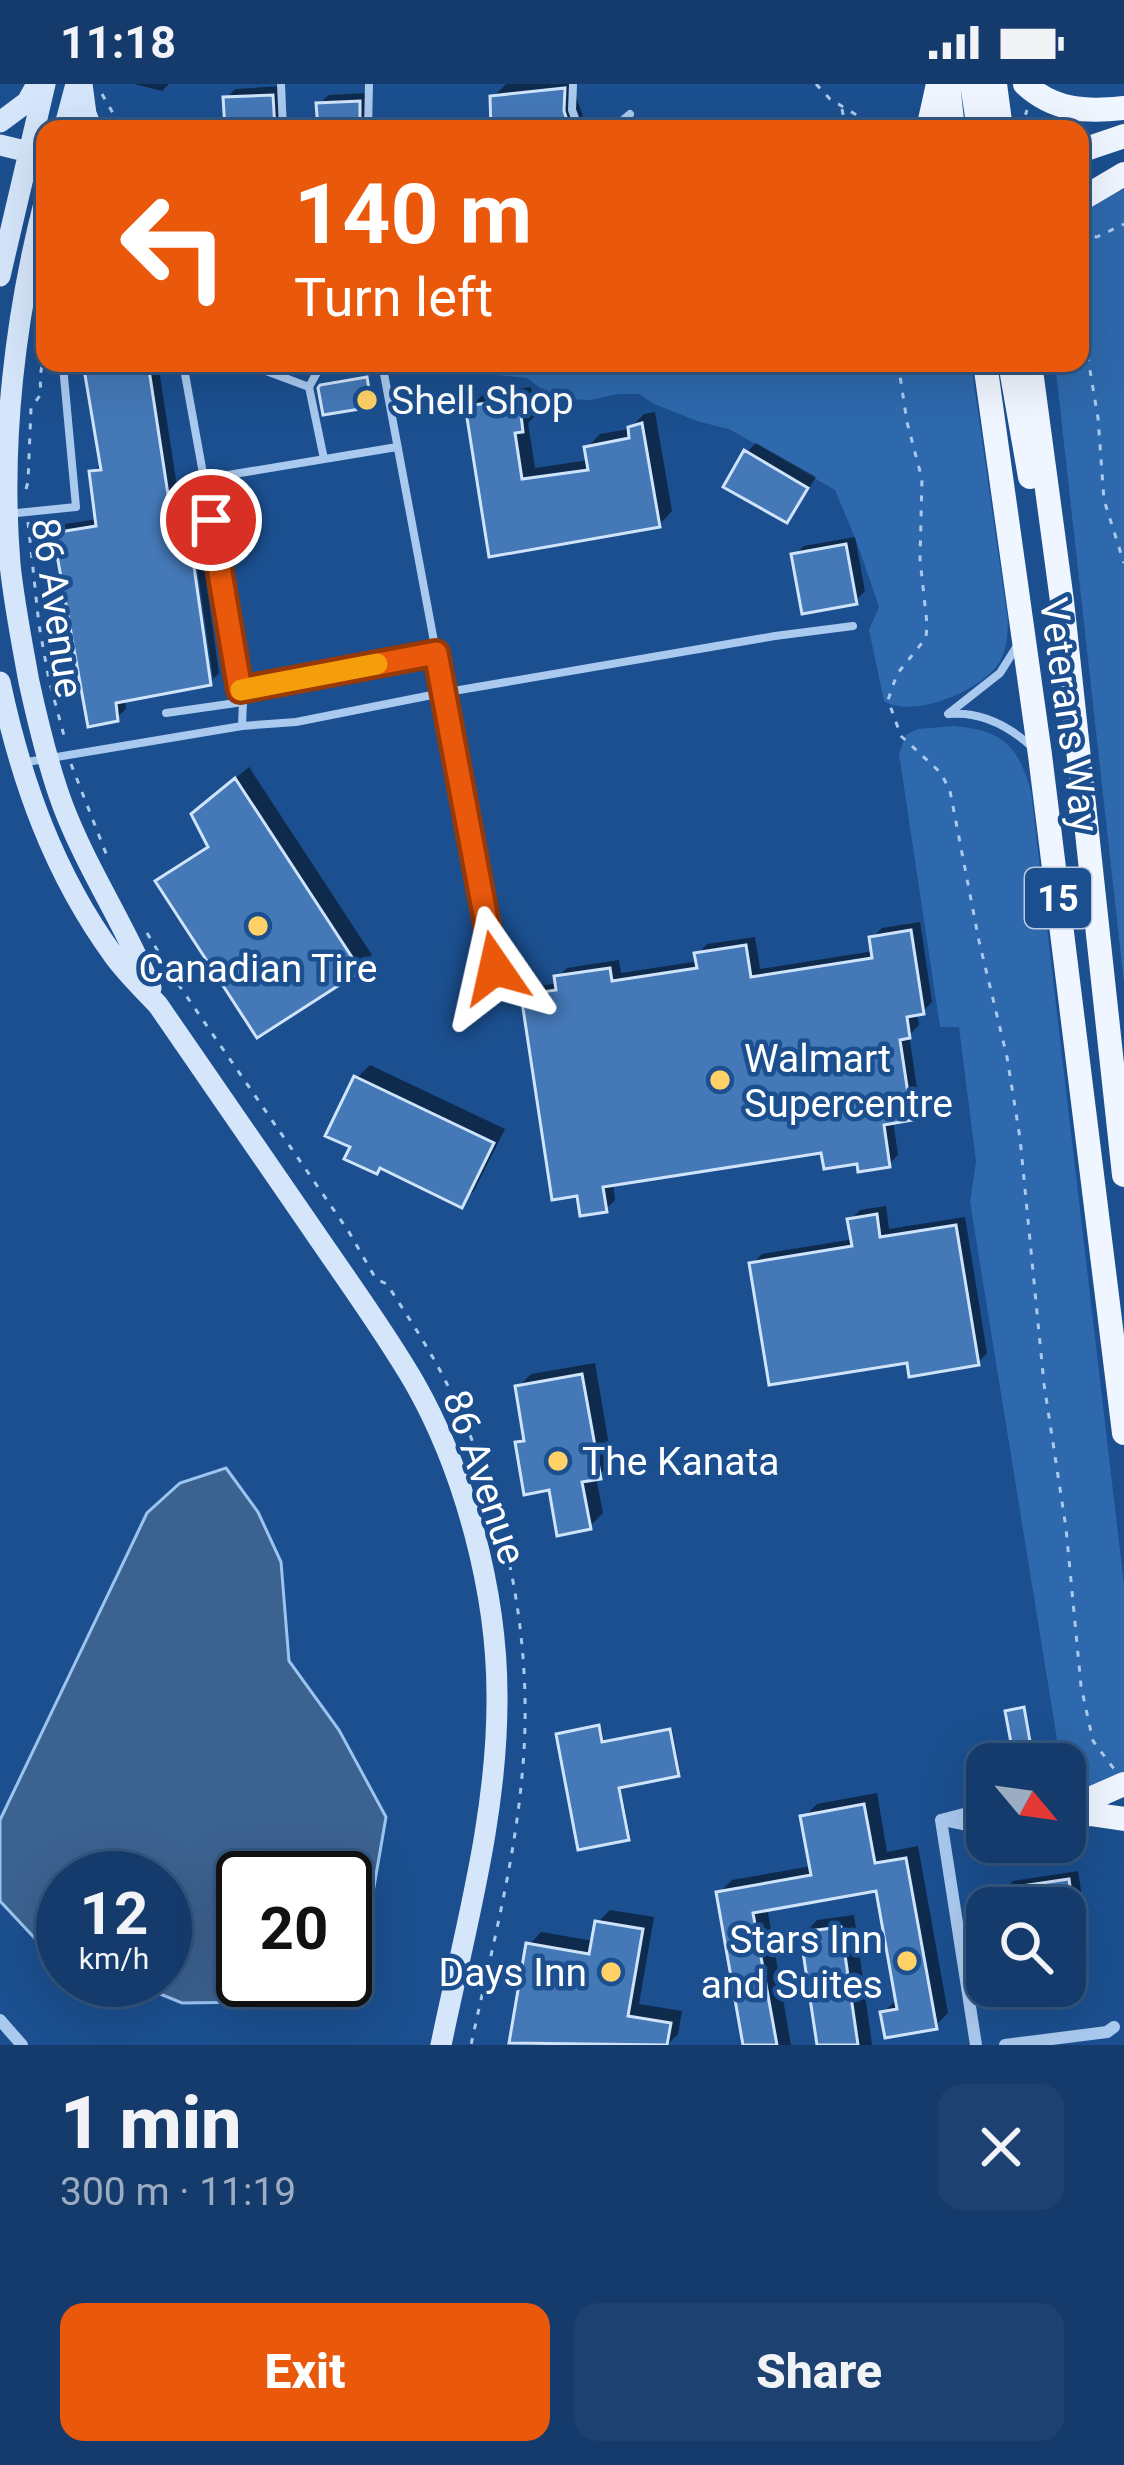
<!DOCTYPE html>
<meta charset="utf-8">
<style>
body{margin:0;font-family:Roboto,sans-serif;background:#1d4271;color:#f1f3f6;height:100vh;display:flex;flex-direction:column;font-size:45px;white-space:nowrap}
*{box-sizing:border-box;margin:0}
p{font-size:39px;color:#9dadc1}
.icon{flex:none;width:66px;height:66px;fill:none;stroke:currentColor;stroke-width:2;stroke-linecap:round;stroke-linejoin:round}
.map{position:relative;height:1961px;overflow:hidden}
.details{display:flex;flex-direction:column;background:#143b6b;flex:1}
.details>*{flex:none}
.hud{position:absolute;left:36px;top:36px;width:1053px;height:252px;border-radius:24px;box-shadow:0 12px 48px #0002,0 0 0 3px #33557e;background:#ea580c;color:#fff;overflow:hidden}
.needle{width:78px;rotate:119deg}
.buttons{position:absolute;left:966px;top:1659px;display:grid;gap:24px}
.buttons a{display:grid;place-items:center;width:120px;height:120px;border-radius:24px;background:#143b6b;box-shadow:0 12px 48px #0002,0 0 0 3px #33557e;font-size:60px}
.speed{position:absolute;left:36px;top:1767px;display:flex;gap:24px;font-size:60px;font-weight:700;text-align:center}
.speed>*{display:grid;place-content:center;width:156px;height:156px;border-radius:50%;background:#143b6b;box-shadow:0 12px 48px #0002,0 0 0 3px #33557e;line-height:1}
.speed small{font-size:30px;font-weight:400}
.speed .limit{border:6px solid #111;border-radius:18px;background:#fff;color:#111}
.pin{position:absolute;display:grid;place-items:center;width:102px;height:102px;color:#fff;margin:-51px;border:6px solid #fff;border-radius:50%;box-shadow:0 3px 12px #0007}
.me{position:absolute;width:132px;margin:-66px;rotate:349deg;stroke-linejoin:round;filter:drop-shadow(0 0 9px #0008)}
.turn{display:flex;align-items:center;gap:42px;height:252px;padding:0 60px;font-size:54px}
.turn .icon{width:156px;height:156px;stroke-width:2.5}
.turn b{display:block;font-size:84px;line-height:102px}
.round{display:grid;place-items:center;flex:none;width:126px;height:126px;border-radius:24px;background:#1d4271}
.summary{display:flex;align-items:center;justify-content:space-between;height:204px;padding:0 60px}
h1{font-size:72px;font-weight:800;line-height:90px}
.action{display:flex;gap:24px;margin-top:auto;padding:24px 60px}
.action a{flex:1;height:138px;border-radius:24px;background:#ea580c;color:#fff;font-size:48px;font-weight:800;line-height:138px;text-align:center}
.action a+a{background:#1d4271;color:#f1f3f6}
.status{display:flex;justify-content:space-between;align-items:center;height:84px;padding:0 60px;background:#143b6b;direction:ltr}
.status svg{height:33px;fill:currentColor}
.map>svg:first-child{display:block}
.green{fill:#2e69ad}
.water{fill:#3c6290;stroke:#9cc4f0;stroke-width:3}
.shadow{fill:#0007}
.building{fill:#4478b7;stroke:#cfe3fa;stroke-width:3}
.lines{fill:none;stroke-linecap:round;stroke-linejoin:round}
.path{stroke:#a9c9ee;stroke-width:3;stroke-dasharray:6 9;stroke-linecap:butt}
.lane{stroke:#a9c9ee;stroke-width:8}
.street{stroke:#a9c9ee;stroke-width:12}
.secondary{stroke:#d6e6fa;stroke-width:21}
.primary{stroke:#f0f6ff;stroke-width:24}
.route-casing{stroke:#983908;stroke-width:30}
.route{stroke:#ea580c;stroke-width:21}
.slow{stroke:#f59e0b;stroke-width:21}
.poi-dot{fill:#ffd166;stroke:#1b4f8f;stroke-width:4.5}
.labels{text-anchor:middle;stroke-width:9;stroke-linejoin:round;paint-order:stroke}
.shield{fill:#1b4f8f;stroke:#bbcadd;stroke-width:3}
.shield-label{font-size:36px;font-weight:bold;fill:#fff}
.poi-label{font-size:39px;fill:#fff;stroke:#1b4f8f;text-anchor:start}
.street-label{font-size:39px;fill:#fff;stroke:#1b4f8f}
</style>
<div class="status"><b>11:18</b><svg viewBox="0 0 49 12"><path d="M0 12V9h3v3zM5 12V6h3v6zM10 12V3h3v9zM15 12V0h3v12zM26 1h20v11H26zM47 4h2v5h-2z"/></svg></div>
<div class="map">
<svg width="1124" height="1961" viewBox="0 0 1124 1961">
<rect width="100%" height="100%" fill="#1b4f8f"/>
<path class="green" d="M 1124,105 L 1124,899 L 1055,279 L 1080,279 L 1080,127 Z
M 454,279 L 971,279 L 1008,537 C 1007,554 1007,569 996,583 C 976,608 913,635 884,617 L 869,546 L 879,523 L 857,459 L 835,406 L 761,363 L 729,345 L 700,338 L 654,320 L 639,310 L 618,310 L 591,316 L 563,315 L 551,312 L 527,294 L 469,288 L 455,283 Z
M 954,642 C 1003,647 1017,660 1031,707 L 1124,1501 L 1124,1691 L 1066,1711 L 1065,1680 L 1061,1680 L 970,1118 L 976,1078 L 959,943 L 940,943 L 899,670 L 906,651 L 918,645 Z"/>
<path class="water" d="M 226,1384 L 258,1428 L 281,1478 L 289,1577 L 339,1646 L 386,1733 L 371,1820 L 357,1853 L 345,1867 L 345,1794 L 243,1794 L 243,1896 L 308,1896 L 256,1918 L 182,1919 L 126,1896 L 165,1896 L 165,1794 L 63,1794 L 63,1871 L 43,1863 L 0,1817 L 0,1736 L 147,1429 L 180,1399 Z"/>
<path class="shadow" d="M 134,0 L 169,0 L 162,7 Z
M 506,0 L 576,0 L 576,13 L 583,32 L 570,45 L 494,45 L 493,13 Z
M 282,2 L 283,36 L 290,45 L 228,45 L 226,15 L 235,5 Z
M 368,9 L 370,45 L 321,45 L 319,20 L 329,11 Z
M 86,279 L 158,279 L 180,422 L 182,421 L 207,595 L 213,595 L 209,599 L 125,615 L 126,625 L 116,634 L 56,450 L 65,440 L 98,435 L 93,388 L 103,378 Z
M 531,303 L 535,332 L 528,339 L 535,384 L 589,376 L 587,364 L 600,350 L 629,345 L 644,330 L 655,328 L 672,427 L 659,441 L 492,470 L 470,323 L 484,310 Z
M 756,359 L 816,393 L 796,426 L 787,435 L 747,368 Z
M 195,419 L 219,589 L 213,595 L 188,420 Z
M 855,453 L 865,507 L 855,517 L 794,471 L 804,462 Z
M 249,683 L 372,871 L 359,884 L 159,797 L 172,784 L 210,760 L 208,717 Z
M 920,838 L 932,918 L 922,928 L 917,928 L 919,941 L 909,951 L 920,1024 L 910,1033 L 893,1036 L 898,1071 L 889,1080 L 824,1066 L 613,1099 L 615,1116 L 606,1125 L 524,912 L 534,903 L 558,899 L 558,893 L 567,884 L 619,876 L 621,889 L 699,877 L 698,870 L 707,860 L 755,853 L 760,885 L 874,867 L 872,854 L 882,844 Z
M 370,981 L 505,1045 L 474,1107 L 461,1120 L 381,1081 L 354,1062 L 357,994 Z
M 886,1122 L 889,1145 L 965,1133 L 987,1269 L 978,1279 L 909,1275 L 752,1180 L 762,1170 L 854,1155 L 851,1136 L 860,1126 Z
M 595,1279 L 612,1379 L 596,1393 L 603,1429 L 589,1443 L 551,1403 L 518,1359 L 526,1351 L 518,1303 L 531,1290 Z
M 1025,1623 L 1036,1680 L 1018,1680 L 1009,1628 Z
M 601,1641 L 604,1657 L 672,1644 L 680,1687 L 620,1700 L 630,1751 L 628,1753 L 559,1651 Z
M 877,1709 L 887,1768 L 918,1762 L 948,1929 L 935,1942 L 883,1929 L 896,1916 L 878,1803 L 767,1823 L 791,1961 L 746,1961 L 719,1809 L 732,1796 L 812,1782 L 804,1733 L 817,1720 Z
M 1078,1787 L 1083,1819 L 1073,1829 L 1065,1830 L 1065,1824 L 1006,1824 L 1004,1807 L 1013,1797 Z
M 610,1826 L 654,1833 L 639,1920 L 682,1927 L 678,1950 L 667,1961 L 633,1957 L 632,1961 L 525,1961 L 529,1861 L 541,1848 L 594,1857 L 598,1838 Z
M 854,1831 L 872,1961 L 820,1961 L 804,1850 L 817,1836 Z
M 1078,1846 L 1082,1869 L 1073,1879 L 1065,1880 L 1065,1848 Z"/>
<path class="building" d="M 565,4 L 564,27 L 570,45 L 491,45 L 490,12 Z
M 273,11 L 275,45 L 225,45 L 223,13 Z
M 360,17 L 360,45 L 318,45 L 316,19 Z
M 83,279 L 148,279 L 171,430 L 186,427 L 211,601 L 116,619 L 118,637 L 88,643 L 53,449 L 96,442 L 89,387 L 101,386 Z
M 367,293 L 372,323 L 323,331 L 318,304 L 320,301 Z
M 519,314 L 523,348 L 515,349 L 522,395 L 588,386 L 584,363 L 629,354 L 628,343 L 642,339 L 660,443 L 489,473 L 467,334 L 467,322 Z
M 744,366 L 808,404 L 787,439 L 723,403 Z
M 846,460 L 857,520 L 802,530 L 791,470 Z
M 235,694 L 361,887 L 257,954 L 155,797 L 208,763 L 191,730 Z
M 911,846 L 924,930 L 907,933 L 910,954 L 900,956 L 912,1036 L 884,1041 L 890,1083 L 858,1088 L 857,1080 L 824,1085 L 821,1069 L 603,1103 L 607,1128 L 580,1132 L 577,1112 L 552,1116 L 521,911 L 556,906 L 554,892 L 610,884 L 612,897 L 697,884 L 694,869 L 746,861 L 751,893 L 872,874 L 869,853 Z
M 354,992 L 494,1059 L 462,1124 L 380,1084 L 377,1090 L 344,1075 L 350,1063 L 325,1052 Z
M 877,1130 L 880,1153 L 956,1141 L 979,1281 L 909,1293 L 907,1279 L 769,1301 L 749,1179 L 852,1162 L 847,1135 Z
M 582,1290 L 601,1395 L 582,1398 L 591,1445 L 557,1452 L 549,1406 L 524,1411 L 515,1358 L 524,1357 L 515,1302 Z
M 1024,1623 L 1034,1680 L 1015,1680 L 1005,1627 Z
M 599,1641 L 602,1658 L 670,1645 L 679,1692 L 619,1704 L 629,1756 L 578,1766 L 556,1650 Z
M 864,1720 L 875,1779 L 906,1774 L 937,1945 L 885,1954 L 880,1928 L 897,1925 L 876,1807 L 753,1829 L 777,1961 L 743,1961 L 716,1808 L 811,1791 L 800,1732 Z
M 1069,1795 L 1073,1824 L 1003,1824 L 1001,1805 Z
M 595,1837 L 643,1845 L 628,1932 L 671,1939 L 667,1961 L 509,1959 L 526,1859 L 589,1870 Z
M 841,1843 L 858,1961 L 817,1961 L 800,1848 Z"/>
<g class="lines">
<path class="path" d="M 816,0 L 830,15 L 880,45
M 102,10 L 122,45
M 842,25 L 846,45
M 1021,45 L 1027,26
M 1080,149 L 1097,153 L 1124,140
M 1080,227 L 1098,334 L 1104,416 L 1124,479
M 636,279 L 674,290 L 686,279
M 898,279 L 907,338 L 922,395 L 920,475 L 927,540 L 926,554 L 897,590 L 888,616 L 901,652 L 941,689 L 950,707 L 979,857 L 1007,973 L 1020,1054 L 1044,1300 L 1066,1444 L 1081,1602 L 1093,1657 L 1114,1685
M 26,405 L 28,398 L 31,324 L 41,310 L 40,293 L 45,263
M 28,438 L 39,541 L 49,596 L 66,659
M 71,680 L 107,772
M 147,849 L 176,897 L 349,1148 L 376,1195 L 387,1200 C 408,1233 431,1267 448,1302 C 507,1422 535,1559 522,1692 C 514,1783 490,1872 471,1961"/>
<path class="lane" d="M 281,0 L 283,45
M 573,0 L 572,26 L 579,45
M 199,44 L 200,45
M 368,45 L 369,0
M 612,45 L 630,30
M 183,279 L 204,395 L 397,363
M 245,279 L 309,303 L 324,375
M 382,279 L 495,884
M 309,303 L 322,279
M 7,430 L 76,423 L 63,282
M 240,606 L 435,569
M 166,629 L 243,618 L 204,395
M 948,630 L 1000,589 L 1017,562
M 949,630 C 982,627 1009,642 1032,663
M 242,642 L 243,618
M 21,679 L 242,642 L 296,638 L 442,609 L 775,552 L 853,542"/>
<path class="street" d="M 941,1736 L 976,1961
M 941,1736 L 987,1724
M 943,1736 L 976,1743 L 987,1741
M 0,1936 L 22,1961
M 1005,1961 L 1107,1948 L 1114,1943"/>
<path class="secondary" d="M 82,0 L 86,30 L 92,45
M 0,38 L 27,18 L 37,0
M 64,45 L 76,0
M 0,61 L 45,72
M 45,115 C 15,232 0,359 10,480 C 14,519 22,559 29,598 C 38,639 48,682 63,722 C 87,785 125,841 151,904
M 0,192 L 45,0
M 0,598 C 21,697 54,790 114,872 C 127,890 143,905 158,921 C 210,996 262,1071 313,1146 C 347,1196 383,1245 414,1298 C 465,1387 497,1509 497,1611 C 498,1730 465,1845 441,1961"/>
<path class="primary" d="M 948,0 L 953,45
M 972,0 L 979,45
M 995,0 L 1001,45
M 1025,0 C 1054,27 1086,28 1124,24
M 928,45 L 938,0
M 1080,67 L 1124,52
M 1080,116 L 1124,90
M 985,279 L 1040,671 L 1124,1349
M 1010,279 L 1030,393
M 1030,279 L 1062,517 L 1124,1091
M 1067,1716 L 1092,1714 L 1124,1700
M 1069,1732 L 1090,1730 L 1124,1735"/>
</g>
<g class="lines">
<defs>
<path id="route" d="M 211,436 L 240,606 L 436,569 L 495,884"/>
</defs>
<use href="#route" class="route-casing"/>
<use href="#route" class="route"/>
<path class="slow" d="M 241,606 L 377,580"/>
</g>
<g class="poi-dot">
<circle cx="367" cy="316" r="12"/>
<circle cx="258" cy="842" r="12"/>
<circle cx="720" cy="996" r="12"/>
<circle cx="558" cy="1377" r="12"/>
<circle cx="907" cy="1877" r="12"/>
<circle cx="611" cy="1888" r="12"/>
</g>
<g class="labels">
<rect class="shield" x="1025" y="784" width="66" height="60" rx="9"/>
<g class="shield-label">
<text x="1058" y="827">15</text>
</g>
<g class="poi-label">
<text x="391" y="330">Shell Shop</text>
<text x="258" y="898" text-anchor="middle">Canadian Tire</text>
<text x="744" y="988">Walmart<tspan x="744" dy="45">Supercentre</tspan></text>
<text x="582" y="1391">The Kanata</text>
<text x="883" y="1869" text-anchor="end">Stars Inn<tspan x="883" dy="45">and Suites</tspan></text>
<text x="587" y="1902" text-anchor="end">Days Inn</text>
</g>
<g class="street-label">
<text transform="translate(58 524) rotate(82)" y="14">86 Avenue</text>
<text transform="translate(1070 631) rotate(82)" y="14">Veterans Way</text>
<text transform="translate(485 1393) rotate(71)" y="14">86 Avenue</text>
</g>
</g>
</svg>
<div class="buttons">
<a><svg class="needle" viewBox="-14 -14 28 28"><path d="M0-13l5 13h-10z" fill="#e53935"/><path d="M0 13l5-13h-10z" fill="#9dadc1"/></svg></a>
<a><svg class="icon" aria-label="search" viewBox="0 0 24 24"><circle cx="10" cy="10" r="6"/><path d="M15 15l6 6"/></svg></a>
</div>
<div class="speed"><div>12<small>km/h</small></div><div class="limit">20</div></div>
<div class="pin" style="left:211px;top:436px;background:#d93025"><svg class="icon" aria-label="arrive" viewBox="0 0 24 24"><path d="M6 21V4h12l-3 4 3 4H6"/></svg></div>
<svg class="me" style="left:495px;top:884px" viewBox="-20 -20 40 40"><path d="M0-17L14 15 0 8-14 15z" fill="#ea580c" stroke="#fff" stroke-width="4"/></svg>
<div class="hud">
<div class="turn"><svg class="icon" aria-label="left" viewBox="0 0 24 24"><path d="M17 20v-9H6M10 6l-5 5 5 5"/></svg><div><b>140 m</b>Turn left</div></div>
</div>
</div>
<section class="details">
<div class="summary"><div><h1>1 min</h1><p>300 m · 11:19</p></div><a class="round"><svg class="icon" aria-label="close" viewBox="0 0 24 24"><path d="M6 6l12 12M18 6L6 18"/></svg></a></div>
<div class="action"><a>Exit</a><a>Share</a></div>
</section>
